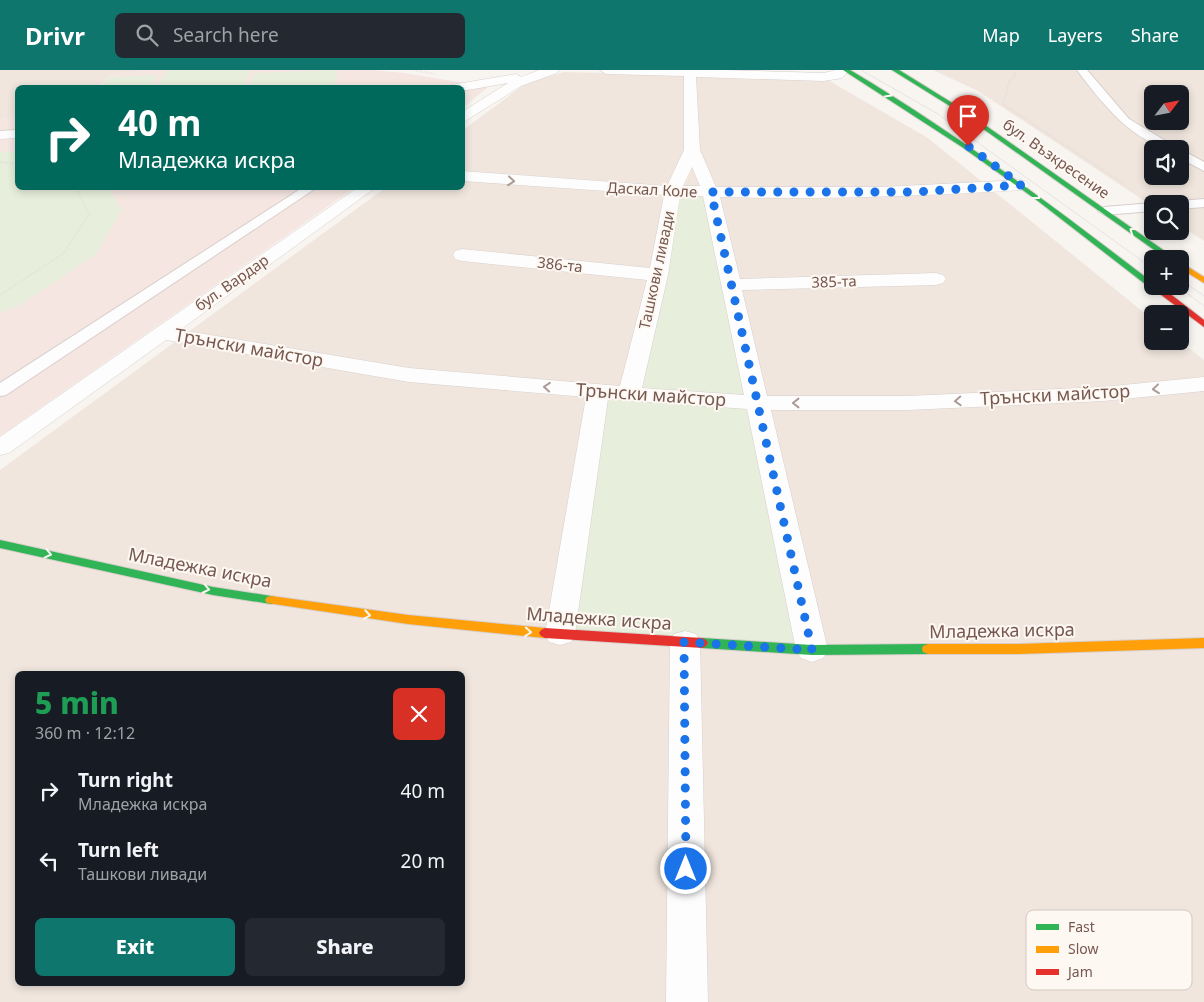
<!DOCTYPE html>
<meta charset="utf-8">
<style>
body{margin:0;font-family:"Noto Sans",sans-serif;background:#242831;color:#f1f3f6;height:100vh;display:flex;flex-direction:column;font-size:19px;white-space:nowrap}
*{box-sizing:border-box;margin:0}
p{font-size:16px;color:#9ea1a6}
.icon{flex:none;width:28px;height:28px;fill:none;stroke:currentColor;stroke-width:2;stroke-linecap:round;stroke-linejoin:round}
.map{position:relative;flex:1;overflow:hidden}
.drawer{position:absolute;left:15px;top:601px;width:450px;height:315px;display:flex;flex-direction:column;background:#171b24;border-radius:8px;box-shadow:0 2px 8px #0003}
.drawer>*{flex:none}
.hud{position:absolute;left:15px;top:15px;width:450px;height:105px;border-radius:8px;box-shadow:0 2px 8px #0003;background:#00695c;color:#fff;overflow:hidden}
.needle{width:32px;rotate:58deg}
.tools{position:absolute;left:1144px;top:15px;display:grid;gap:10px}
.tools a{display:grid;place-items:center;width:45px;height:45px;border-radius:8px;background:#171b24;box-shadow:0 2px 8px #0003;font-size:25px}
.pin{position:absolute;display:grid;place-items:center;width:42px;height:42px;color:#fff;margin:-51px -21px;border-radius:50% 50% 50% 0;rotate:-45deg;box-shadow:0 0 5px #0007}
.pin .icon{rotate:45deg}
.me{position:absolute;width:55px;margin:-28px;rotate:0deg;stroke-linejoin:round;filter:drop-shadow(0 0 4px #0008)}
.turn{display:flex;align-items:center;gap:18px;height:105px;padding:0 20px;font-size:22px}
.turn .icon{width:65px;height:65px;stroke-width:2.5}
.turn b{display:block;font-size:35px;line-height:42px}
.round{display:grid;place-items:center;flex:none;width:52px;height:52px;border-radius:8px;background:#242831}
.headline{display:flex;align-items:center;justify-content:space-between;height:85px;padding:0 20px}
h1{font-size:30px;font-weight:800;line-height:38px;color:#1e9e55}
.action{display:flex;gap:10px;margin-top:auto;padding:10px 20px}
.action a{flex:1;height:58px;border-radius:8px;background:#0f766e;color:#fff;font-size:20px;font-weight:800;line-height:58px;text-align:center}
.action a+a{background:#242831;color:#f1f3f6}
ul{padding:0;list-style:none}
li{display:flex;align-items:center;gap:15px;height:70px;padding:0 20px}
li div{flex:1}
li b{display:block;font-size:19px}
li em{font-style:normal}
header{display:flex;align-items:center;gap:30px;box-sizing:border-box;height:70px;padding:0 25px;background:#0f766e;color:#fff}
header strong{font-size:24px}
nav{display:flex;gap:28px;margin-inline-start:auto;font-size:18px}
.search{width:350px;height:45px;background:#242831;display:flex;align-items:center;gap:12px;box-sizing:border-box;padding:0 18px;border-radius:8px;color:#9ea1a6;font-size:19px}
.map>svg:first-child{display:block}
.residential{fill:#f0e6de;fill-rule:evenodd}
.commercial{fill:#f5e6e2}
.green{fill:#e8eedc}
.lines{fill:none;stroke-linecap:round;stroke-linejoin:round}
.lane-casing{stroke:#d7cfcc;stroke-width:2}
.street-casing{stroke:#d7cfcc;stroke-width:1}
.fast-casing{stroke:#d8cfcc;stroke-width:2}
.slow-casing{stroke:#d8cfcc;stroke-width:2}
.jam-casing{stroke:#d8cfcc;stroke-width:2}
.path{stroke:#dad2d0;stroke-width:2;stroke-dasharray:0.5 2;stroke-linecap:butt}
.lane{fill:#fefdfd;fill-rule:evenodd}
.street{fill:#fefdfd;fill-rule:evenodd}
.fast{fill:#30b455;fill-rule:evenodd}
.slow{fill:#ff9f0a;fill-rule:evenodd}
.jam{fill:#e5322d;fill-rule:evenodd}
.tram{stroke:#e5e4e6;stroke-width:1}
.oneway{stroke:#fef8f3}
.oneway2{stroke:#ac9a95}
.route{stroke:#1a73e8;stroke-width:9;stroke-dasharray:0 16.2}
.labels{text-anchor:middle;stroke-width:4;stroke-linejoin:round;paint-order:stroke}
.far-street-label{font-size:15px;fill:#765850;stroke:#fef8f3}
.street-label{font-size:18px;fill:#765850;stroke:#fef8f3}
.key{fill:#fef8f3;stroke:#d5c8c2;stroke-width:1}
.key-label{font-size:14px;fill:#765850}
</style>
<header>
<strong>Drivr</strong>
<div class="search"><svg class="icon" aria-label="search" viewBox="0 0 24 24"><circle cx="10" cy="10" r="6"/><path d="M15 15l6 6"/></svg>Search here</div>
<nav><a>Map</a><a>Layers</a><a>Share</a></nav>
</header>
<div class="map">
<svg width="1204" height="932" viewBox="0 0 1204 932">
<rect width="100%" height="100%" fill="#f8f4f0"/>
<path class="residential" d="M 0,0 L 145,0 L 111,5 L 98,17 L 18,18 L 17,47 L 0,49 Z
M 933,0 L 1204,0 L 1204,171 L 1180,155 L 1180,134 L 1152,134 L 1152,136 L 978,21 ZM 1152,24 L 1180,24 L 1180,51 L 1152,51 ZM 1152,79 L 1180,79 L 1180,106 L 1152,106 Z
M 564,2 L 826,9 L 928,68 L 1152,249 L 1152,271 L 1180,271 L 1204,290 L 1204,932 L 0,932 L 0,400 L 385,118 L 462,118 L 463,60 L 525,14 ZM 18,604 L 462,604 L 462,914 L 18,914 Z"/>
<path class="commercial" d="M 145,0 L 373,0 L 404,3 L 488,17 L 463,38 L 462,18 L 98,18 L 111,5 Z
M 17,47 L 18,118 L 354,118 L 0,366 L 0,49 Z"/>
<path class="green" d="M 168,0 L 251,0 L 243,17 L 155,17 Z
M 338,0 L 334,16 L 248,17 L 255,3 Z
M 158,5 L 149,17 L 101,17 L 110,7 Z
M 0,81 L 17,83 L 18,118 L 109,118 L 122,140 L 96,184 L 22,234 L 0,243 Z
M 675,122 L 708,124 L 752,331 L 633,322 Z
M 598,322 L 757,333 L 812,580 L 560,564 Z"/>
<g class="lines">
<defs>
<path id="lane" d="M 1077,0 L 1087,0 L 1129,49 L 1179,79 C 1137,79 1100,31 1077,0 Z
M 1180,79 L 1204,92 L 1204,101 L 1180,88 Z
M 302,118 L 316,118 L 6,325 L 0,326 L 0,313 Z
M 1204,129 L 1204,137 L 1180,139 L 1180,134 L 1174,134 L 1180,131 Z
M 1152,133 L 1155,134 L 1152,134 L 1152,141 L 1105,145 L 1098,141 L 1105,137 Z"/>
<path id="street" d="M 539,0 L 559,0 L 557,3 L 521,16 L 462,53 L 462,42 L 508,13 L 462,21 L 462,18 L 450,18 L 451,15 L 516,4 L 521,7 Z
M 600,0 L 723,0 L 824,3 L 836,0 L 849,0 L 842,8 L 824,11 L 696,7 L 700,80 L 716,117 L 881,117 L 1021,110 L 1027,112 L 1029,115 L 1027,118 L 1021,120 C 921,126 821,130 720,127 L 740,209 L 936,203 L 943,205 L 946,209 L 943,213 L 936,215 L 742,220 L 767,326 L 908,326 L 1103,317 L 1204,307 L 1204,321 L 1103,331 L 908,340 L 771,340 L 828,580 L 823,588 L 812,592 L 801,588 L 796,580 L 747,339 L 608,329 L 575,564 L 571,572 L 560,575 L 549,572 L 545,564 L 586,327 L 409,312 L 166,270 L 9,383 L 0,385 L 0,367 L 357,118 L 375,118 L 180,260 L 409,298 L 620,316 L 647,210 L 462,191 L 455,189 L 453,185 L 455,181 L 462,179 L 650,198 L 664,125 L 462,111 L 462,101 L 667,116 L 684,80 L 684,6 L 606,4 ZM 692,97 L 700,116 L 683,116 ZM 680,126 L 703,126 L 744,325 L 642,318 L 668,205 Z
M 18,60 L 18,68 L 0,69 L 0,61 Z
M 685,561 L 696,564 L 700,572 L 708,932 L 666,932 L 670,572 L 674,564 Z"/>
<path id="fast" d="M 843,0 L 850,0 C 956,63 1054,137 1152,212 L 1152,216 L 1155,217 L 1149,217 L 1038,131 L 962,77 Z
M 892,0 L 899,0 L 962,39 L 1176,189 L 1167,189 L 958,41 Z
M 0,470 L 213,517 L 271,526 L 275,527 L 277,530 L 275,533 L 271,534 L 213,525 L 0,478 Z
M 702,568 L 812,575 L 928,574 L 933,576 L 934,579 L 933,582 L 928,584 L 812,585 L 702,578 L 698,576 L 696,573 L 698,570 Z"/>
<path id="slow" d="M 1180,192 L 1204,207 L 1204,213 L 1180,198 Z
M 271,526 L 408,545 L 545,558 L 549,560 L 551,563 L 549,566 L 545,568 L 408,554 L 267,533 L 265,530 L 267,527 Z
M 1204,568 L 1204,578 L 1018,584 L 928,584 L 923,582 L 922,579 L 923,576 L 928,574 L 1018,574 Z"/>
<path id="jam" d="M 1152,214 L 1152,216 L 1160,216 L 1204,250 L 1204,257 L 1152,218 Z
M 545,558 L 702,568 L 706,570 L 708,573 L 706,576 L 702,578 L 545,568 L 541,566 L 539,563 L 541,560 Z"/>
</defs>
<use href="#lane" class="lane-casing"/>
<use href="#street" class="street-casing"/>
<use href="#fast" class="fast-casing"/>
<use href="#slow" class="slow-casing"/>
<use href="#jam" class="jam-casing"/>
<path class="path" d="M 414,0 L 435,4
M 1016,0 L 1015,5 L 1010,10 L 1003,34 L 1124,114
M 0,92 L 18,94
M 0,225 L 64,183 L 89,144 L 76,118"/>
<use href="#lane" class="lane"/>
<use href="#street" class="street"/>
<use href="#fast" class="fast"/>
<use href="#slow" class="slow"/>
<use href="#jam" class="jam"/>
<path class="tram" d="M 861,0 L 938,44 L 1152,198
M 1180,209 L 1204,226
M 1177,216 L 1204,236"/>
</g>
<defs><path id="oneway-chevron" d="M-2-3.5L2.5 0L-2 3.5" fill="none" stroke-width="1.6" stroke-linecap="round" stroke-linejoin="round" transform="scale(1.25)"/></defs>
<g class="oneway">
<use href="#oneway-chevron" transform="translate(889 24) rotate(30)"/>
<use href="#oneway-chevron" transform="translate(1037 126) rotate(37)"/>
<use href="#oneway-chevron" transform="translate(1133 161) rotate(-145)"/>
<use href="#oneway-chevron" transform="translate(48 484) rotate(13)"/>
<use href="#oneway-chevron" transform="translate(206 519) rotate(12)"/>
<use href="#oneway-chevron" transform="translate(367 545) rotate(9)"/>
<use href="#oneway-chevron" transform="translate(528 562) rotate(4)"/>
</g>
<g class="oneway2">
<use href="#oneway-chevron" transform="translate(511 111) rotate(6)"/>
<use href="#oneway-chevron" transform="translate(547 317) rotate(-175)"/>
<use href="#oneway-chevron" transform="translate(1156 319) rotate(174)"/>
<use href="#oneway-chevron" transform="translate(958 331) rotate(177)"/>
<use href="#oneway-chevron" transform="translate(796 333) rotate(-180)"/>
</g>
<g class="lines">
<path class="route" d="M 686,799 L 684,572 L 812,580 L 711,122 L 915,122 L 1021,115 L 968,76"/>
</g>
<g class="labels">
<g class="far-street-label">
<text transform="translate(1056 89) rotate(35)" y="5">бул. Възкресение</text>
<text transform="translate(652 120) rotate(3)" y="5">Даскал Коле</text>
<text transform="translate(560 195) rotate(6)" y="5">386-та</text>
<text transform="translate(657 200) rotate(-78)" y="5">Ташкови ливади</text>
<text transform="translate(834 212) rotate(-2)" y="5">385-та</text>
<text transform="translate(232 213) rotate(-35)" y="5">бул. Вардар</text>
</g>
<g class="street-label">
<text transform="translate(249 278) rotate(10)" y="6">Трънски майстор</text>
<text transform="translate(651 325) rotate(4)" y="6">Трънски майстор</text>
<text transform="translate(1055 325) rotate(-3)" y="6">Трънски майстор</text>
<text transform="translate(200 498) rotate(11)" y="6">Младежка искра</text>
<text transform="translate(599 549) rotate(4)" y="6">Младежка искра</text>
<text transform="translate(1002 561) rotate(-1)" y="6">Младежка искра</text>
</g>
</g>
<rect x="1026" y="840" width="166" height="80" rx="8" class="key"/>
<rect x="1036" y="854" width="23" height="6" fill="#30b455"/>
<rect x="1036" y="876" width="23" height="7" fill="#ff9f0a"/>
<rect x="1036" y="899" width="23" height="6" fill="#e5322d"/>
<g class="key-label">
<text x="1068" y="862">Fast</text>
<text x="1068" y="884">Slow</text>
<text x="1068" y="907">Jam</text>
</g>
</svg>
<div class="tools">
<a><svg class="needle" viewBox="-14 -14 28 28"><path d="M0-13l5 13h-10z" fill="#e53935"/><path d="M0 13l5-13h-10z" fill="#9ea1a6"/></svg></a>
<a><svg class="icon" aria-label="sound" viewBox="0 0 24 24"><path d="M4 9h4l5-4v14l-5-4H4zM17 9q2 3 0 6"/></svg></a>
<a><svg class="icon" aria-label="search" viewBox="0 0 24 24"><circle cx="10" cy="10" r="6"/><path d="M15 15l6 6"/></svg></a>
<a>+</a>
<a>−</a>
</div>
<div class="pin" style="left:968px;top:76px;background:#d93025"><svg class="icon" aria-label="arrive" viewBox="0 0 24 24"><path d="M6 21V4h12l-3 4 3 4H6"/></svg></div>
<svg class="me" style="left:686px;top:799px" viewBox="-20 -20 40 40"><circle r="17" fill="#1a73e8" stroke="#fff" stroke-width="3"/><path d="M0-11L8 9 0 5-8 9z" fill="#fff"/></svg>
<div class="hud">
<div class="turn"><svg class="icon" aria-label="right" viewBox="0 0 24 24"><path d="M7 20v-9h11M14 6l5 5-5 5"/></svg><div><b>40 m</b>Младежка искра</div></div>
</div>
<section class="drawer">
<div class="headline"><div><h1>5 min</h1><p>360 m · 12:12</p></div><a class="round" style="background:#d93025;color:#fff"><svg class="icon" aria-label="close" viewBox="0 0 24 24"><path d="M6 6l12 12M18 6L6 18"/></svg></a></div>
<ul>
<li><svg class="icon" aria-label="right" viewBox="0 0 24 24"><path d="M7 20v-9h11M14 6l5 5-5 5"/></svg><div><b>Turn right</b><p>Младежка искра</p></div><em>40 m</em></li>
<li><svg class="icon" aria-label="left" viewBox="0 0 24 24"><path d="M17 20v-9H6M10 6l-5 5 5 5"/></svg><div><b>Turn left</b><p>Ташкови ливади</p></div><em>20 m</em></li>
</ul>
<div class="action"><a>Exit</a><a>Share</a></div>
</section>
</div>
